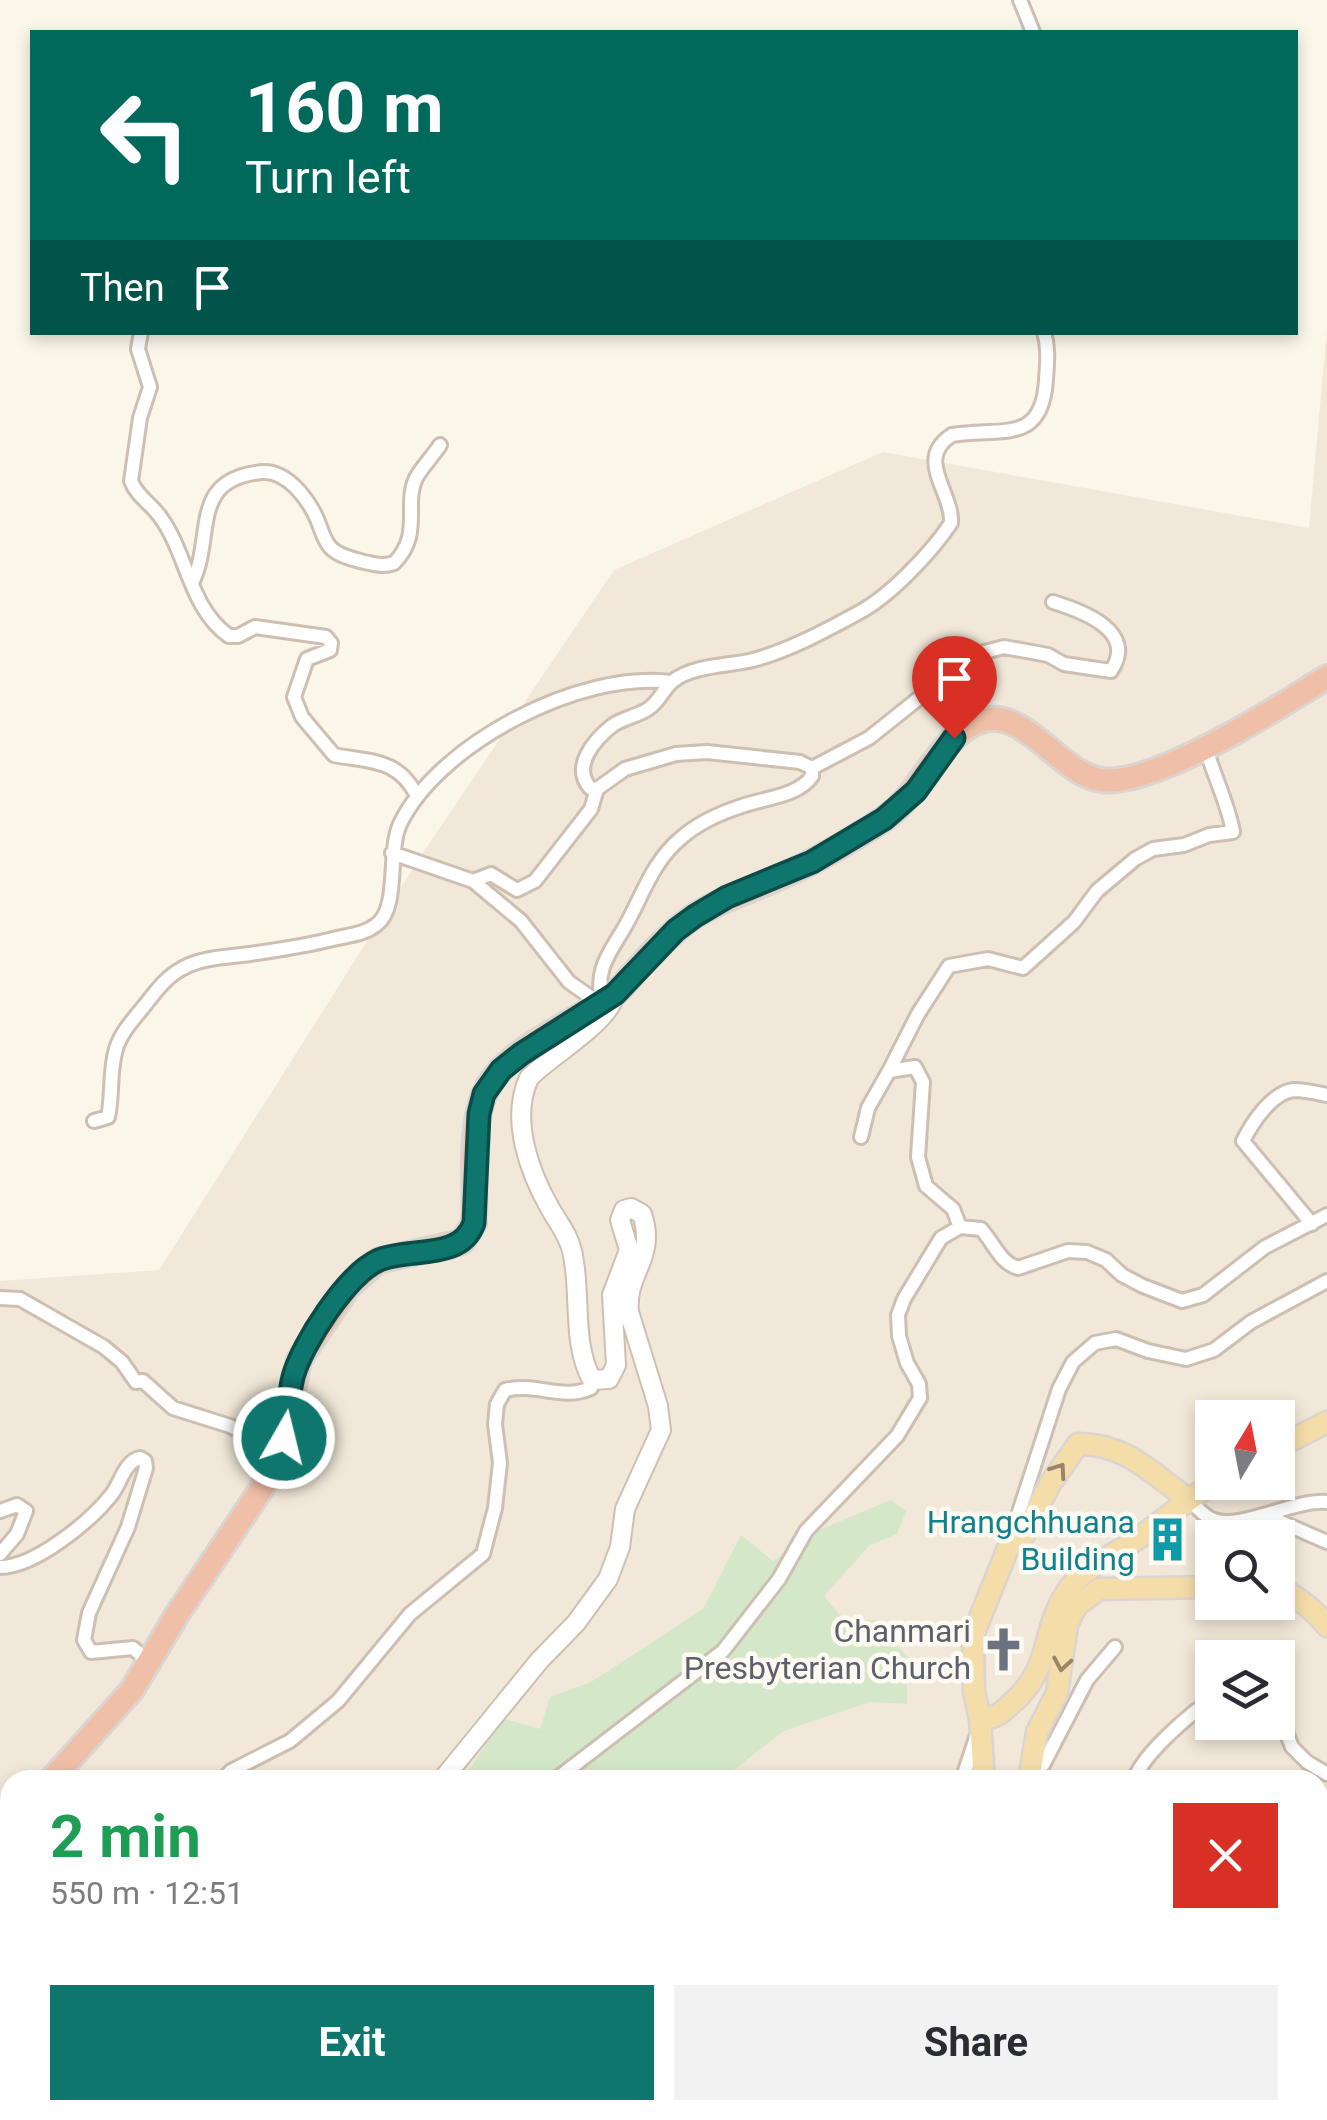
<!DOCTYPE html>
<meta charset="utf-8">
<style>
body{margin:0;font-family:Roboto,sans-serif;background:#f2f2f3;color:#2b2b33;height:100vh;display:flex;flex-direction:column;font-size:38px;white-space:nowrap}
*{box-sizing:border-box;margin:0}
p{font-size:32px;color:#7c7c81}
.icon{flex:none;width:55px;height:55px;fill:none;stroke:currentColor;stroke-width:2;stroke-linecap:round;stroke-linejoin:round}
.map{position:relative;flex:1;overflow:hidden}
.panel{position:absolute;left:0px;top:1770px;width:1328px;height:350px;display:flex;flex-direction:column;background:#fff;border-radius:30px 30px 0 0;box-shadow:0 5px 15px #0003}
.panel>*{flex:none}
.guide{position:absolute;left:30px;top:30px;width:1268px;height:305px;border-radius:0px;box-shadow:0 5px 15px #0003;background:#00695c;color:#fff;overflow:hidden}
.needle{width:65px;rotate:10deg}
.controls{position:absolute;left:1195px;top:1400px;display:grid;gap:20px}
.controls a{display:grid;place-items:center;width:100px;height:100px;border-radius:0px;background:#fff;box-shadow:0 5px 15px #0003;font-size:50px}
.pin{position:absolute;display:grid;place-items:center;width:85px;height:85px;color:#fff;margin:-102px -42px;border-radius:50% 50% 50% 0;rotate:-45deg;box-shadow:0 0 10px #0007}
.pin .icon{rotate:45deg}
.me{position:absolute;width:110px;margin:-55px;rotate:8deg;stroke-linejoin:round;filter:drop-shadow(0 0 8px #0008)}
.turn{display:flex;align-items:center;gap:35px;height:210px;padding:0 50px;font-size:45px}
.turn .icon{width:130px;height:130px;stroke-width:2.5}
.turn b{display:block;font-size:70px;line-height:85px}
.then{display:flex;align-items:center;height:95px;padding:0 50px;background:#0003;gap:20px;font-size:38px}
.round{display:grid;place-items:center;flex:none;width:105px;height:105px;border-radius:0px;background:#f2f2f3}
.overview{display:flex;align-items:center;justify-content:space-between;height:170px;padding:0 50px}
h1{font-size:60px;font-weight:700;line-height:75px;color:#1e9e55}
.cta{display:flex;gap:20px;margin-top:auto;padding:20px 50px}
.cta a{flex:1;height:115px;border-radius:0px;background:#0f766e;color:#fff;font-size:40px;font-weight:700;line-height:115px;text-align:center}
.cta a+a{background:#f2f2f3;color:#2b2b33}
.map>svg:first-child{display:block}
.residential{fill:#f2e8d9;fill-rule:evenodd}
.green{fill:#d4e8c9}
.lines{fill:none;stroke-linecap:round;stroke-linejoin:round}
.street-casing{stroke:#cdbfb1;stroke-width:18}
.secondary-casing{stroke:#cfbfae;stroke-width:22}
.primary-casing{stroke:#dbd5d1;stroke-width:25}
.highway-casing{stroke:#dbd5d1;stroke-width:28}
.street{stroke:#fff;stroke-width:12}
.secondary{stroke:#fff;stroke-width:18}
.primary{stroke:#f4dda9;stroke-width:20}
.highway{stroke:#f0bfa7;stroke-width:22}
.oneway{stroke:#9a856a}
.route-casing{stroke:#0a4d48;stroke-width:25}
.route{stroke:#0f766e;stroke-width:18}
.labels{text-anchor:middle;stroke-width:9;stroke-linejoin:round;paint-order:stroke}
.culture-label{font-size:32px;fill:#0d838f;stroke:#fefaf1;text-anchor:end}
.worship-label{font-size:32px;fill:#5b616d;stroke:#fefaf1;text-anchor:end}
</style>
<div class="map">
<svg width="1327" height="2120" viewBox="0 0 1327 2120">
<rect width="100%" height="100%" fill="#fbf6ea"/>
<path class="residential" d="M 1327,328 L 1327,2120 L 0,2120 L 0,1281 L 159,1270 L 426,848 L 614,570 L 883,452 L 1309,528 ZM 1212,1418 L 1278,1418 L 1278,1482 L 1212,1482 ZM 1212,1538 L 1278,1538 L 1278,1602 L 1212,1602 ZM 1212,1658 L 1278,1658 L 1278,1722 L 1212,1722 ZM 10,1780 L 1318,1780 L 1318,2110 L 10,2110 Z"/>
<path class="green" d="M 891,1500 L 906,1511 L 897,1534 L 869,1546 L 824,1596 L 844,1620 L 876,1620 L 907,1657 L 907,1704 L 870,1702 L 784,1731 L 721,1780 L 463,1780 L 502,1718 L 540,1729 L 550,1697 L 591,1682 L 703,1609 L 741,1535 L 773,1561 L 819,1530 Z
M 435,2110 L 583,2110 L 580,2114 L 581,2120 L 431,2120 Z"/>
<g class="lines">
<defs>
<path id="street" d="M 1020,0 L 1033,32
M 141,332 L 138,349 L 150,387 L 140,418 L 131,481 C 137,497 152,504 161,518 C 187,554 190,609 229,636 L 238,636 L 255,627 L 326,637 L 331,643 L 330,650 L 307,659 L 294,697 L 302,717 L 334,755 C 370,762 398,758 417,796
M 192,583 C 215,537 188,479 262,472 C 287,470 308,499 317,519 C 321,528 323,539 330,547 C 338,556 353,559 364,562 C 375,564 383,567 394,563 C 423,534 403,505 416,478 C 422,467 433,456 440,445
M 812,768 L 869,738 L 973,655 L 1004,647 L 1048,655 L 1064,664 L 1111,671 C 1138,631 1082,611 1053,602
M 392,853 L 473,881 L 491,874 L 517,890 L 535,881 L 591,809 L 597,789
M 473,881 L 521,921 L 569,982 L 599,1003
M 602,1001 C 595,971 608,955 623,930 C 642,898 651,863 681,838 C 698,823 720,813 742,806 C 764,798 799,796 812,776 L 812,768 L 800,762 L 707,752 L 676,754 L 625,769 L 597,789 L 590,788 C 571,766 595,739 613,725 C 624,718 637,716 648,709 C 660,701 663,689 673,681 C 693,665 729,666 753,660 C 790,650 825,631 858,613 C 889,597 931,553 951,523 C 953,492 914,459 952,435 C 1002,427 1042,445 1046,380 C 1047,363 1049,349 1044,332
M 94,1121 L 108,1117 C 113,1095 109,1072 116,1049 C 121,1032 134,1019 145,1005 C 156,991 167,976 183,968 C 203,957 229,957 250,954 C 278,950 305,946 333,939 C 348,935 363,935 376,925 C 400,908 387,852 400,824 C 439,743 582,670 670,682
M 861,1137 L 868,1108 L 889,1071
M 1312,1224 L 1243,1141 C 1252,1123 1272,1092 1294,1090 C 1305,1090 1317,1093 1327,1095
M 960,1227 L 953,1209 L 926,1186 L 918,1157 L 923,1082 L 915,1067 L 889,1071 L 918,1014 L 949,966 L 988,959 L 1023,968 L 1074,922 L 1097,891 L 1135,859 L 1153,849 L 1184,845 L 1209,835 L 1233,832 C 1228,803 1214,777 1206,748
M 0,1298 L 20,1299 L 104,1347 L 122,1362 L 136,1382 L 143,1381 L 173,1408 L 230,1426 L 279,1452
M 1188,1499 C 1195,1505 1204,1517 1214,1520 C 1240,1530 1295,1499 1327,1502
M 0,1511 L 17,1505 L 26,1511 L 17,1534 L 0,1554
M 1265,1515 L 1327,1542
M 1008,1546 L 1059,1389 L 1073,1362 L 1095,1343 L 1116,1339 L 1148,1351 L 1186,1359 L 1214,1350 L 1251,1322 L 1327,1281
M 0,1567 C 35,1567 91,1521 112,1494 C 121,1482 125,1461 140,1458 L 145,1461 L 146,1468 L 128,1527 L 89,1613 L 84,1640 L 91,1652 L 133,1648 L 142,1656 L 144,1666
M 1278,1711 L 1292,1747 L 1307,1762 L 1327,1774
M 1029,1774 L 1043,1765 L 1087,1680 L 1115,1647
M 222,1780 L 231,1771 L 290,1741 L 338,1701 L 410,1614 L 483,1554 L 495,1508 L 500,1463 L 495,1424 L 497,1404 L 505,1390 C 536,1382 562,1401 591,1388 L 592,1380
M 555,1780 L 723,1651 L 779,1579 L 806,1531 L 897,1436 L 920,1398 L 919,1384 L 907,1363 L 899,1336 L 898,1315 L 904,1299 L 941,1238 L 960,1227 L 981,1229 C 994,1243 1000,1263 1018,1268 L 1068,1251 L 1087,1252 L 1106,1260 L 1122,1275 L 1143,1286 L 1182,1301 L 1203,1295 L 1265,1247 L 1327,1215
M 962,1780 L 977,1735
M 1134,1780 C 1142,1757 1177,1726 1197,1710 L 1212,1711
M 1318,1877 L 1327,1885
M 0,1952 L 10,1949
M 311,2110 L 313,2120
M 1138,2110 L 1141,2120
M 1232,2110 L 1235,2120
M 1293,2110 L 1294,2120
M 763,2120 L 769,2110
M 812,2120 L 818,2110"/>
<path id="secondary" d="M 442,1780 L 539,1661 L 576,1623 L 608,1579 L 620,1547 L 625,1509 L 661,1430 L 658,1406 L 629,1312 C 625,1272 657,1259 642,1214 L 631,1208 L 624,1210 L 620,1220 L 629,1250 L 612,1295 L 616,1365 L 609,1379 L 592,1380 C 571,1342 582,1292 572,1251 C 568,1234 559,1224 551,1210 C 529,1172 510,1119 529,1078 C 550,1056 613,1020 615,993
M 0,2039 L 10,2039
M 118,2120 L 122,2110"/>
<path id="primary" d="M 1278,1447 L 1327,1422
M 1278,1587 C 1298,1597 1313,1608 1327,1626
M 980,1719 L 974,1692 L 973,1635 L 1008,1548 L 1024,1535 L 1050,1484 L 1078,1444 C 1126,1444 1150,1472 1188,1499
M 984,1780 L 980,1719 C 997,1718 1001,1713 1013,1702 C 1052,1668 1041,1633 1066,1593 C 1083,1566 1116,1555 1140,1537 C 1165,1519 1188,1499 1215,1482
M 1029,1780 L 1037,1732 L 1057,1693 L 1067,1625 L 1076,1606 L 1099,1589 L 1212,1587
M 1054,2110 L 1058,2120
M 937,2120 L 944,2110"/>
<path id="highway" d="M 51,1780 L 132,1690 L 178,1613 L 262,1488 L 284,1438 L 299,1360 L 349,1286 L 378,1261 L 462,1242 L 474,1223 C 476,1182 469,1133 484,1095 C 501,1050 578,1022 614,994 C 622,988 628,979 635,972 C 653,951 673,930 696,915 C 720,900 745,893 771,881 C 811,864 848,843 884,819 C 923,793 940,732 984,720 C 1026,709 1061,775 1102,780 C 1154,787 1281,706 1327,677
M 0,1810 L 10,1808"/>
</defs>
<use href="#street" class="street-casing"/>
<use href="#secondary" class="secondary-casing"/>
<use href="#primary" class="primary-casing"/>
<use href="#highway" class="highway-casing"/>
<use href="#street" class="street"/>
<use href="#secondary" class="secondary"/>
<use href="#primary" class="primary"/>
<use href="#highway" class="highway"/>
</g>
<defs><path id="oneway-chevron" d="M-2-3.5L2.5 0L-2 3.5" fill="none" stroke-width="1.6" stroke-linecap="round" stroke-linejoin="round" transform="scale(2.5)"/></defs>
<g class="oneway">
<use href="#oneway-chevron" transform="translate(1059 1470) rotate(-55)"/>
<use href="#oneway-chevron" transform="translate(1062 1664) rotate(100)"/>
</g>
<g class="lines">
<defs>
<path id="route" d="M 284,1438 C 288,1418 288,1397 293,1377 C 302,1344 347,1274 379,1260 C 410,1247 461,1261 474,1223 L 479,1114 L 484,1094 L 501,1070 L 521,1054 L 615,994 L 676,930 L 695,916 L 727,897 L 812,862 L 884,819 L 916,791 L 954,738"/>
</defs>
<use href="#route" class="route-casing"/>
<use href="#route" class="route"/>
</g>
<defs>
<symbol id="building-bare" viewBox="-9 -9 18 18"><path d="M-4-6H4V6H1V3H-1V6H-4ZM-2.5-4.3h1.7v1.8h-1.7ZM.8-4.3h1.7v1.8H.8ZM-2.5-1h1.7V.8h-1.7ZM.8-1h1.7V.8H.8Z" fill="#0f9aa8" stroke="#fefaf1" stroke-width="2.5" paint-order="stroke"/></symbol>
<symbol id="church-bare" viewBox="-9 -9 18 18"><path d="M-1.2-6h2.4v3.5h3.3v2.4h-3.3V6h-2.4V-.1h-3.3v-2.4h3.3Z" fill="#6b7280" stroke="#fefaf1" stroke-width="2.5" paint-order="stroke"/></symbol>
</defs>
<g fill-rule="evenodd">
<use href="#building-bare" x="1136" y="1508" width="63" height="63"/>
<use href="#church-bare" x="972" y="1618" width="63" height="63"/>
</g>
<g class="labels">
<g class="culture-label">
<text x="1135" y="1533">Hrangchhuana<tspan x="1135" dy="37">Building</tspan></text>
</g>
<g class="worship-label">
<text x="971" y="1642">Chanmari<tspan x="971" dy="37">Presbyterian Church</tspan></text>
</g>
</g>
</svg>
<div class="controls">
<a><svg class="needle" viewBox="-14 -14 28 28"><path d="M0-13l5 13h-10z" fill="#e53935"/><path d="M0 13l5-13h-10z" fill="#7c7c81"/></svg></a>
<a><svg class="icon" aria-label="search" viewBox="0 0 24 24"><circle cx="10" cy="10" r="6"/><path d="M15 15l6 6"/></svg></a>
<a><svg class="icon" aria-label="layers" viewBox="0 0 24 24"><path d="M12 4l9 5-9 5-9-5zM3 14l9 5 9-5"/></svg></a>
</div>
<div class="pin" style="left:954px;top:738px;background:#d93025"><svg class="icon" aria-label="arrive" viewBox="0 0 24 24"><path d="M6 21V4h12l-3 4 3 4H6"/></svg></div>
<svg class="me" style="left:284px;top:1438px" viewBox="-20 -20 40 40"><circle r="17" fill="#0f766e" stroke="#fff" stroke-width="3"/><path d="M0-11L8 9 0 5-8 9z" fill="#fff"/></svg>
<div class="guide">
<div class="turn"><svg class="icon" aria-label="left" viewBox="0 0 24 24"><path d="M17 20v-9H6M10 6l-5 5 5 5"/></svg><div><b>160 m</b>Turn left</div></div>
<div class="then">Then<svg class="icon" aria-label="arrive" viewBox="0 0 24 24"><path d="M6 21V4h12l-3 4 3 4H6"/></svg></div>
</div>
<section class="panel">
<div class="overview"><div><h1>2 min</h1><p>550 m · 12:51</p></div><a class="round" style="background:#d93025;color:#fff"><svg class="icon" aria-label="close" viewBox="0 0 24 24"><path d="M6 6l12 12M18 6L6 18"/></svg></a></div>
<div class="cta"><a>Exit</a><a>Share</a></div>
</section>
</div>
